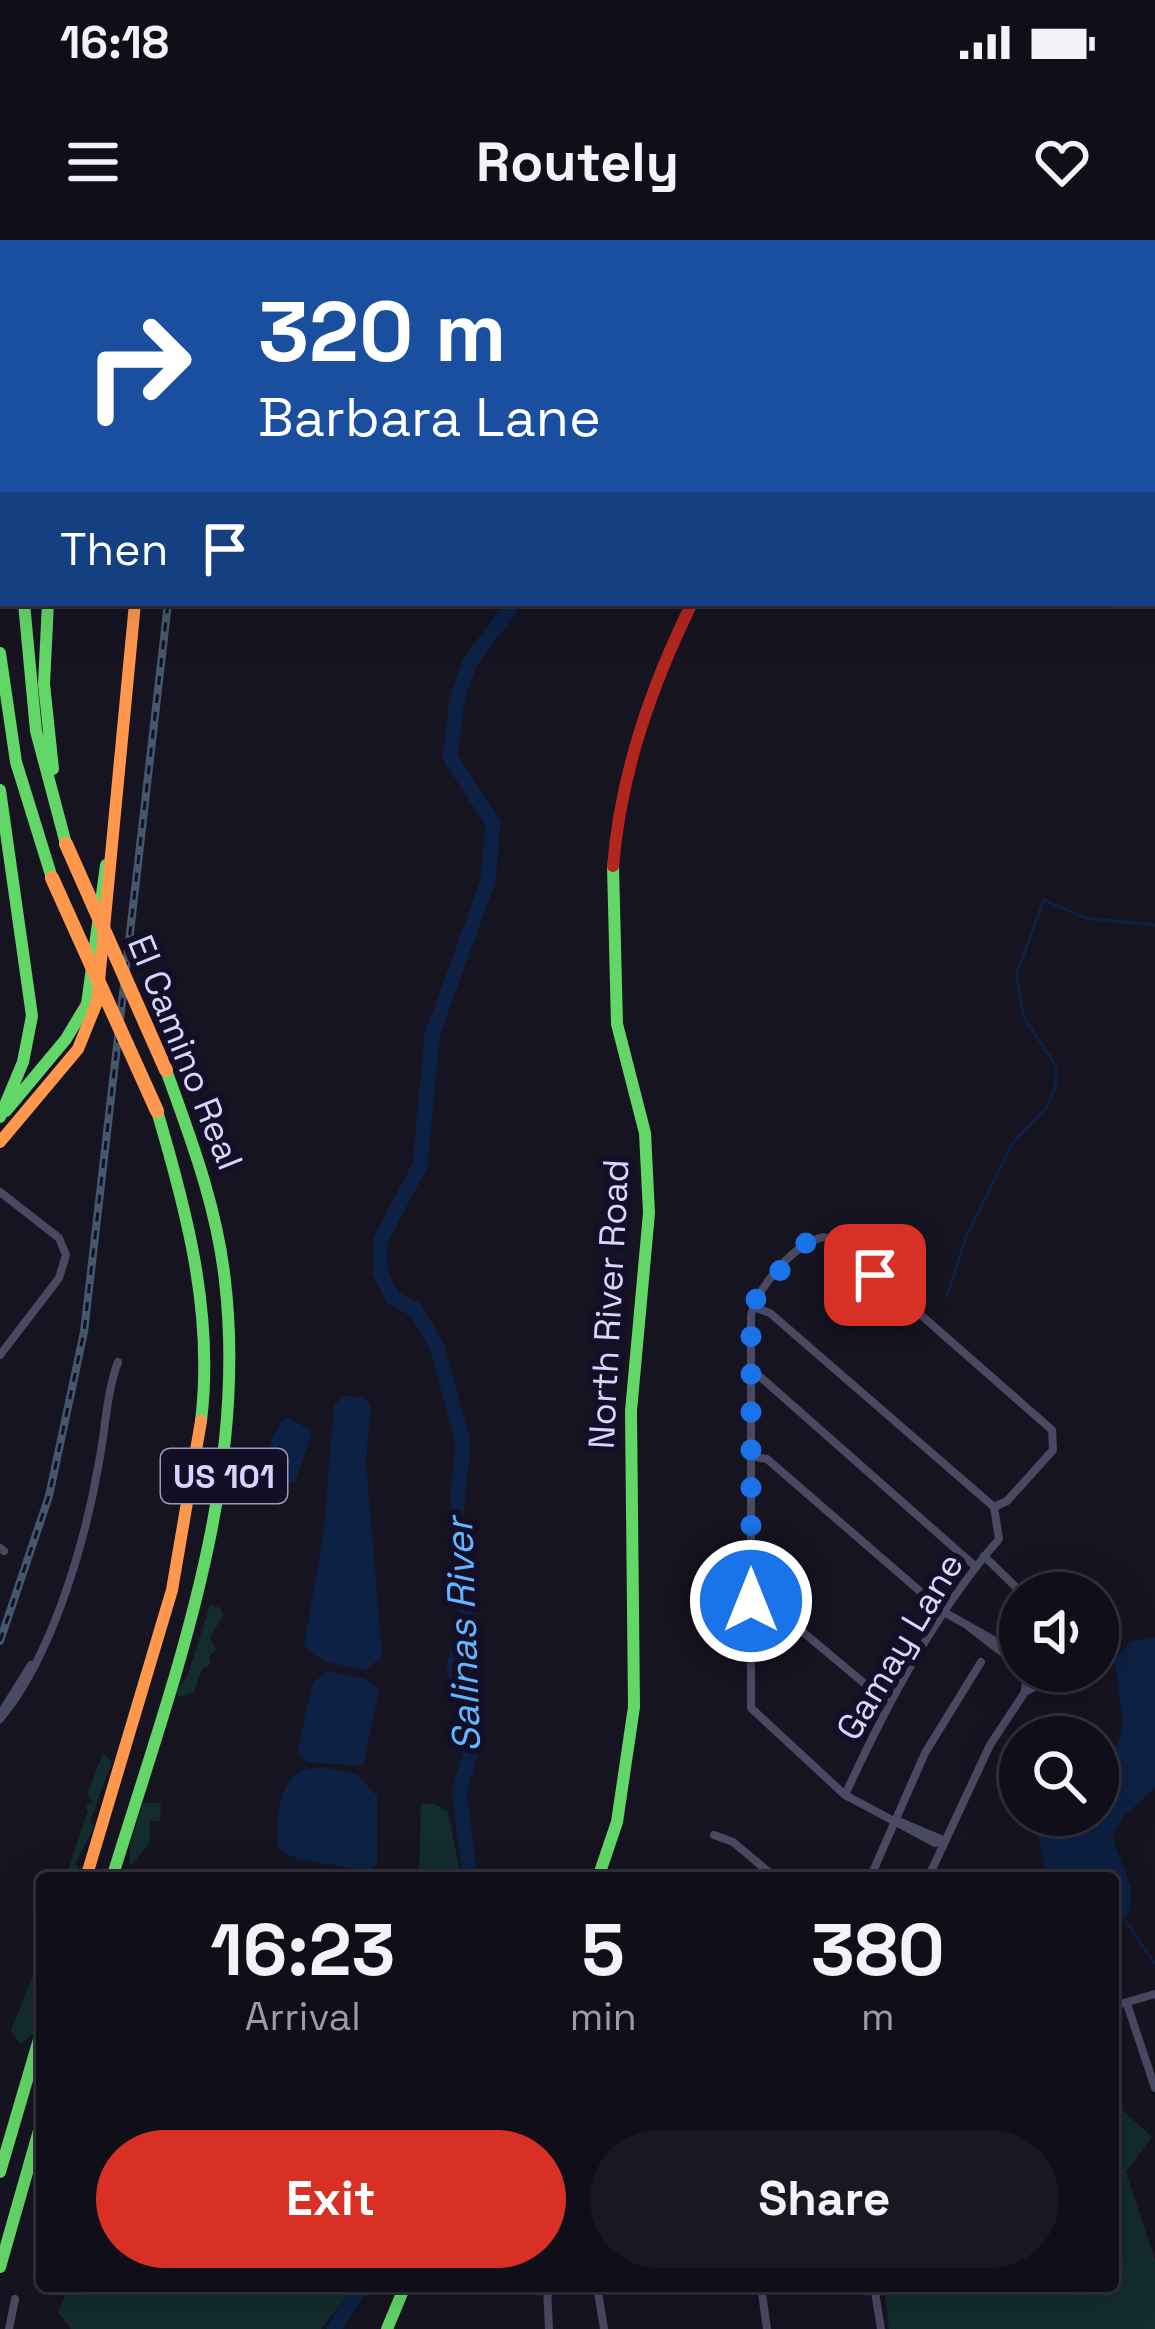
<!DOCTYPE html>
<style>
body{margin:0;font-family:"Space Grotesk",sans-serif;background:#191822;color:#f1f3f6;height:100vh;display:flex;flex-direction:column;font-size:45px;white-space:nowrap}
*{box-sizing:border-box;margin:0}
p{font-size:39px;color:#9c9ca2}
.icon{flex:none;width:66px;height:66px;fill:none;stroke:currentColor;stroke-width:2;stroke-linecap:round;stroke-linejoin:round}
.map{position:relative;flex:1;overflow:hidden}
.side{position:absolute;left:36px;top:1632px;width:1083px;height:420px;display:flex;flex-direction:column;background:#100f19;border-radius:12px;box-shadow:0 12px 48px #0002,0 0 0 3px #302f38}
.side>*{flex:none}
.banner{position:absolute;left:0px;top:0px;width:1155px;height:366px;box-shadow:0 12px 48px #0002,0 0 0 3px #302f38;background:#1a4fa0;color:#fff;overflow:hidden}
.fabs{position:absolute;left:999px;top:1332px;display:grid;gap:24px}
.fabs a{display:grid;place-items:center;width:120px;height:120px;border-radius:50%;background:#100f19;box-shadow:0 12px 48px #0002,0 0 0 3px #302f38;font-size:60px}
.pin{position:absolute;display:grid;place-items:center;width:102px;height:102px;color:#fff;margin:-51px;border-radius:24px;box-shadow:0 6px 18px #0006}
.me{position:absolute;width:132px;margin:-66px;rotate:0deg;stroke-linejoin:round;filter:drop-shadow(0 0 9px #0008)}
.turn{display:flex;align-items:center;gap:42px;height:252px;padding:0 60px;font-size:54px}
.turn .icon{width:156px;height:156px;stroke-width:2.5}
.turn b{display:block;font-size:84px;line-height:102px}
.then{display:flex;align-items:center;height:114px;padding:0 60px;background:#0003;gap:24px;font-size:45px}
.eta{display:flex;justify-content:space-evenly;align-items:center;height:204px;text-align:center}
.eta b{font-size:72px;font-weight:800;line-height:84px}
.primary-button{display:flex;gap:24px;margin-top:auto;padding:24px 60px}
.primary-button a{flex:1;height:138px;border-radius:72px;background:#d93025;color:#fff;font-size:48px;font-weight:800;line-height:138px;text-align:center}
.primary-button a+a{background:#191822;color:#f1f3f6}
.status{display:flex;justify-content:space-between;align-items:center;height:84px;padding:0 60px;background:#100f19;direction:ltr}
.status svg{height:33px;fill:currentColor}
header{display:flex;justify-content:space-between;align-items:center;height:156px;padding:0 60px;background:#100f19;font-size:54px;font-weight:800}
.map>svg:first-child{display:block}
.green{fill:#132c2d}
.water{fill:#0d2144}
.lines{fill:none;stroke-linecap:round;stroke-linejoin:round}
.stream{stroke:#0d2144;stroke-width:3}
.river{stroke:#0d2144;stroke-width:15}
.street{stroke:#4a4962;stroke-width:8}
.fast{stroke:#63d668;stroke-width:12}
.slow{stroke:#ff974d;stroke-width:12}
.jam{stroke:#b3261e;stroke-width:12}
.rail-casing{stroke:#43596b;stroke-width:8}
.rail{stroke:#130f26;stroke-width:3;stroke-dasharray:9;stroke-linecap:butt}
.slow-bridge{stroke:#ff974d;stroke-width:14}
.route{stroke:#1a73e8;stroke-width:21;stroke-dasharray:0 37.8}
.labels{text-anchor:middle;stroke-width:12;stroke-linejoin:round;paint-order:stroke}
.shield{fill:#130f26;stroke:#9e99be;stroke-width:3}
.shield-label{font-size:33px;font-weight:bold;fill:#d9d4ff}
.street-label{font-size:36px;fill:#d9d4ff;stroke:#130f26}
.water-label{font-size:39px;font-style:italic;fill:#62b6ff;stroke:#130f26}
</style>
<div class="status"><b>16:18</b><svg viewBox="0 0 49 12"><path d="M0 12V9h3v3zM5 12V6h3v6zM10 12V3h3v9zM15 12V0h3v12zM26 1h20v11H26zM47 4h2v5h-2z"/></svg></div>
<header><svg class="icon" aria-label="menu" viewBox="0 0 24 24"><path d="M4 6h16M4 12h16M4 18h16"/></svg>Routely<svg class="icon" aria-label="heart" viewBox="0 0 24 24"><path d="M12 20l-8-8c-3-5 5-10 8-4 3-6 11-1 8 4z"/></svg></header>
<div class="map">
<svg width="1155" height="2089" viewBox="0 0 1155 2089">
<rect width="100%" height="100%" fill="#161421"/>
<path class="green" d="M 210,1365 L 221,1368 L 223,1375 L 210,1398 L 216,1410 L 209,1416 L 211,1424 L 202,1429 L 194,1452 L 180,1457 L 175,1453 L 187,1437 Z
M 103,1513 L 112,1522 L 90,1581 L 94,1587 L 75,1624 L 80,1629 L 74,1638 L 65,1638 L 88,1571 L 84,1566 L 93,1562 L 87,1554 Z
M 143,1563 L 161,1563 L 160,1581 L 150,1581 L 149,1603 L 130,1627 L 130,1603 Z
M 421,1564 L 436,1564 L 448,1572 L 461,1638 L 419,1638 Z
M 42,1713 L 42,1787 L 20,1804 L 11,1791 Z
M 1113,1862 L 1152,1897 L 1126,1932 L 1155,2020 L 1155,2089 L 889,2089 L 884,2046 L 1113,2046 Z
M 69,2046 L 355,2046 L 321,2089 L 71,2089 L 58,2072 Z"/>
<path class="water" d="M 345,1156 L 362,1157 L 371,1165 L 366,1221 L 382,1417 L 365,1430 L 326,1422 L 304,1407 L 324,1289 L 334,1165 Z
M 286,1178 L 310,1189 L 311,1196 L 295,1243 L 272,1244 C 267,1220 267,1196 286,1178 Z
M 1155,1397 L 1155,1548 L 1125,1575 L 1112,1596 L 1131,1648 L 1130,1672 L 1115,1687 L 1113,1638 L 1047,1638 L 1038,1593 L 1046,1575 L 1098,1575 L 1098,1527 C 1137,1498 1117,1459 1115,1419 L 1131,1402 Z
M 327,1431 L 365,1439 L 379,1449 L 363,1526 L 307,1522 L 297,1512 L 313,1443 Z
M 324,1527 L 358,1535 L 377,1556 L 377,1624 L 370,1632 L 298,1619 L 278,1609 C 274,1590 279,1547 296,1534 C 303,1528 315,1528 324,1527 Z"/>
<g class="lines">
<path class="stream" d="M 209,0 L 213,3
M 947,1056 L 966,997 L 1012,904 L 1047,867 L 1055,848 L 1057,828 L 1024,777 L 1016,735 L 1044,660 L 1085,678 L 1155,685
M 1125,1681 L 1155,1723"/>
<path class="river" d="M 738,3 L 740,0
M 470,1638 L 459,1550 L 471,1513 L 454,1426 L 469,1364 L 455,1285 L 463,1202 L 437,1107 L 416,1070 L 393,1058 L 380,1033 L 380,1001 L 420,925 L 432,795 L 488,641 L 493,583 L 450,517 L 457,459 L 470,422 L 514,363
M 334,2089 L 361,2046"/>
<path class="street" d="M 65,3 L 66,0
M 0,131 L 3,125
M 0,952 L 59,998 L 66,1015 L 59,1038 L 0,1115
M 753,1067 L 770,1073 L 994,1267 L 999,1299 C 934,1374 886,1466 845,1555
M 749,1127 L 976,1327
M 750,1216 L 767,1219 L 944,1372 L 1020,1415
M 0,1308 L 4,1311
M 984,1316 L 1022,1353
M 751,1361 L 767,1362 L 889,1464
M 1004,1384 L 1020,1363
M 968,1386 L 1020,1426
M 1025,1450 L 1027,1431
M 1,1473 L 31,1425
M 0,1479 C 52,1417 85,1303 99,1222 C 106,1188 106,1154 118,1122
M 898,1581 L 943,1600
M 714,1595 L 733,1602 L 776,1638
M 944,1601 L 935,1603 L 845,1555 L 751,1468 L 751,1075 C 758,1047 795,1002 824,997 L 841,1005 L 1052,1190 L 1053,1210 L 1007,1261 L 994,1267
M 870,1638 L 925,1513 L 981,1422
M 928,1638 L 990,1505 L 1025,1452 L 1044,1442 L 1048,1431
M 1127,1764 L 1155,1848
M 1113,1766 L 1155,1754
M 547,2046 L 549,2089
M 597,2046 L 604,2089
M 761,2046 L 767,2089
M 874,2046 L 881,2089
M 9,2089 L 15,2059"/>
<path class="fast" d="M 96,3 L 98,0
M 297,3 L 299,0
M 24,363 L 36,491 L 66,604
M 48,363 L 44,444 L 53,529
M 0,413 L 16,522 L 52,638
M 0,550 L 32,776 L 23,822 L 0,877
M 6,871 L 66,799 L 87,764 L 106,625
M 157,871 C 187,972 214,1075 201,1181
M 112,1638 C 171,1446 249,1245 225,1041 C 217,967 191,899 166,830
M 598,1638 L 617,1582 L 634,1467 L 631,1171 L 649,973 L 645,893 L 617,784 L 613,626
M 0,1932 L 42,1789
M 0,2027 L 42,1880
M 387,2089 L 405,2046"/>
<path class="slow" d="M 921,3 L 923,0
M 0,902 L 78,809 L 97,762 L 135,363
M 86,1638 L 172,1350 L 201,1181"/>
<path class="jam" d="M 126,3 L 127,0
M 0,308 L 3,280
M 613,626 C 621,532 651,447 692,363"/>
<defs>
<path id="rail" d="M 339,3 L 342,0
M 0,1401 L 49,1256 L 84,1092 L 168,363"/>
</defs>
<use href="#rail" class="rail-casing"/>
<use href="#rail" class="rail"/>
<path class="slow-bridge" d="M 66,604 L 166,830
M 52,638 L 157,871"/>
</g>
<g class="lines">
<path class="route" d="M 751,1361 L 751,1075 L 757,1056 L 804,1004 C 834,988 853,1016 875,1035"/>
</g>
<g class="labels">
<rect class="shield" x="161" y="1209" width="126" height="54" rx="9"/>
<g class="shield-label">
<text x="224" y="1248">US 101</text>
</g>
<g class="street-label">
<text transform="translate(186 812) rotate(68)" y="13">El Camino Real</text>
<text transform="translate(608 1064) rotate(-87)" y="13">North River Road</text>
<text transform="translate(899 1406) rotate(-59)" y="13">Gamay Lane</text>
</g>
<g class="water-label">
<text transform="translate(462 1395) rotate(-92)" y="14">Salinas River</text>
</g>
</g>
</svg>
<div class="fabs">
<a><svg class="icon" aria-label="sound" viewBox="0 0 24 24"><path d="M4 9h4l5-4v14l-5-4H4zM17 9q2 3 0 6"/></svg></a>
<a><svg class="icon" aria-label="search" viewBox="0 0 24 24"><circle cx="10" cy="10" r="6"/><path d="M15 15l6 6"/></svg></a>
</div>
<div class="pin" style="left:875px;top:1035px;background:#d93025"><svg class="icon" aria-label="arrive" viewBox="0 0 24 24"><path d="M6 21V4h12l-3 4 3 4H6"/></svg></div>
<svg class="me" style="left:751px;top:1361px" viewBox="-20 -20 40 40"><circle r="17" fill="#1a73e8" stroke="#fff" stroke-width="3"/><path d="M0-11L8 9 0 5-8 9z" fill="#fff"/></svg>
<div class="banner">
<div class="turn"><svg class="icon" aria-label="right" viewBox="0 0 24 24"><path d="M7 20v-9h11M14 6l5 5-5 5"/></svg><div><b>320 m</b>Barbara Lane</div></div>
<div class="then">Then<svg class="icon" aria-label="arrive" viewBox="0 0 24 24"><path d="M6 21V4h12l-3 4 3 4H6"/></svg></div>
</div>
<section class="side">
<div class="eta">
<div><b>16:23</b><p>Arrival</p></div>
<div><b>5</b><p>min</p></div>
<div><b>380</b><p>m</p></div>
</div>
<div class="primary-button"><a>Exit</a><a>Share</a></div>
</section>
</div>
